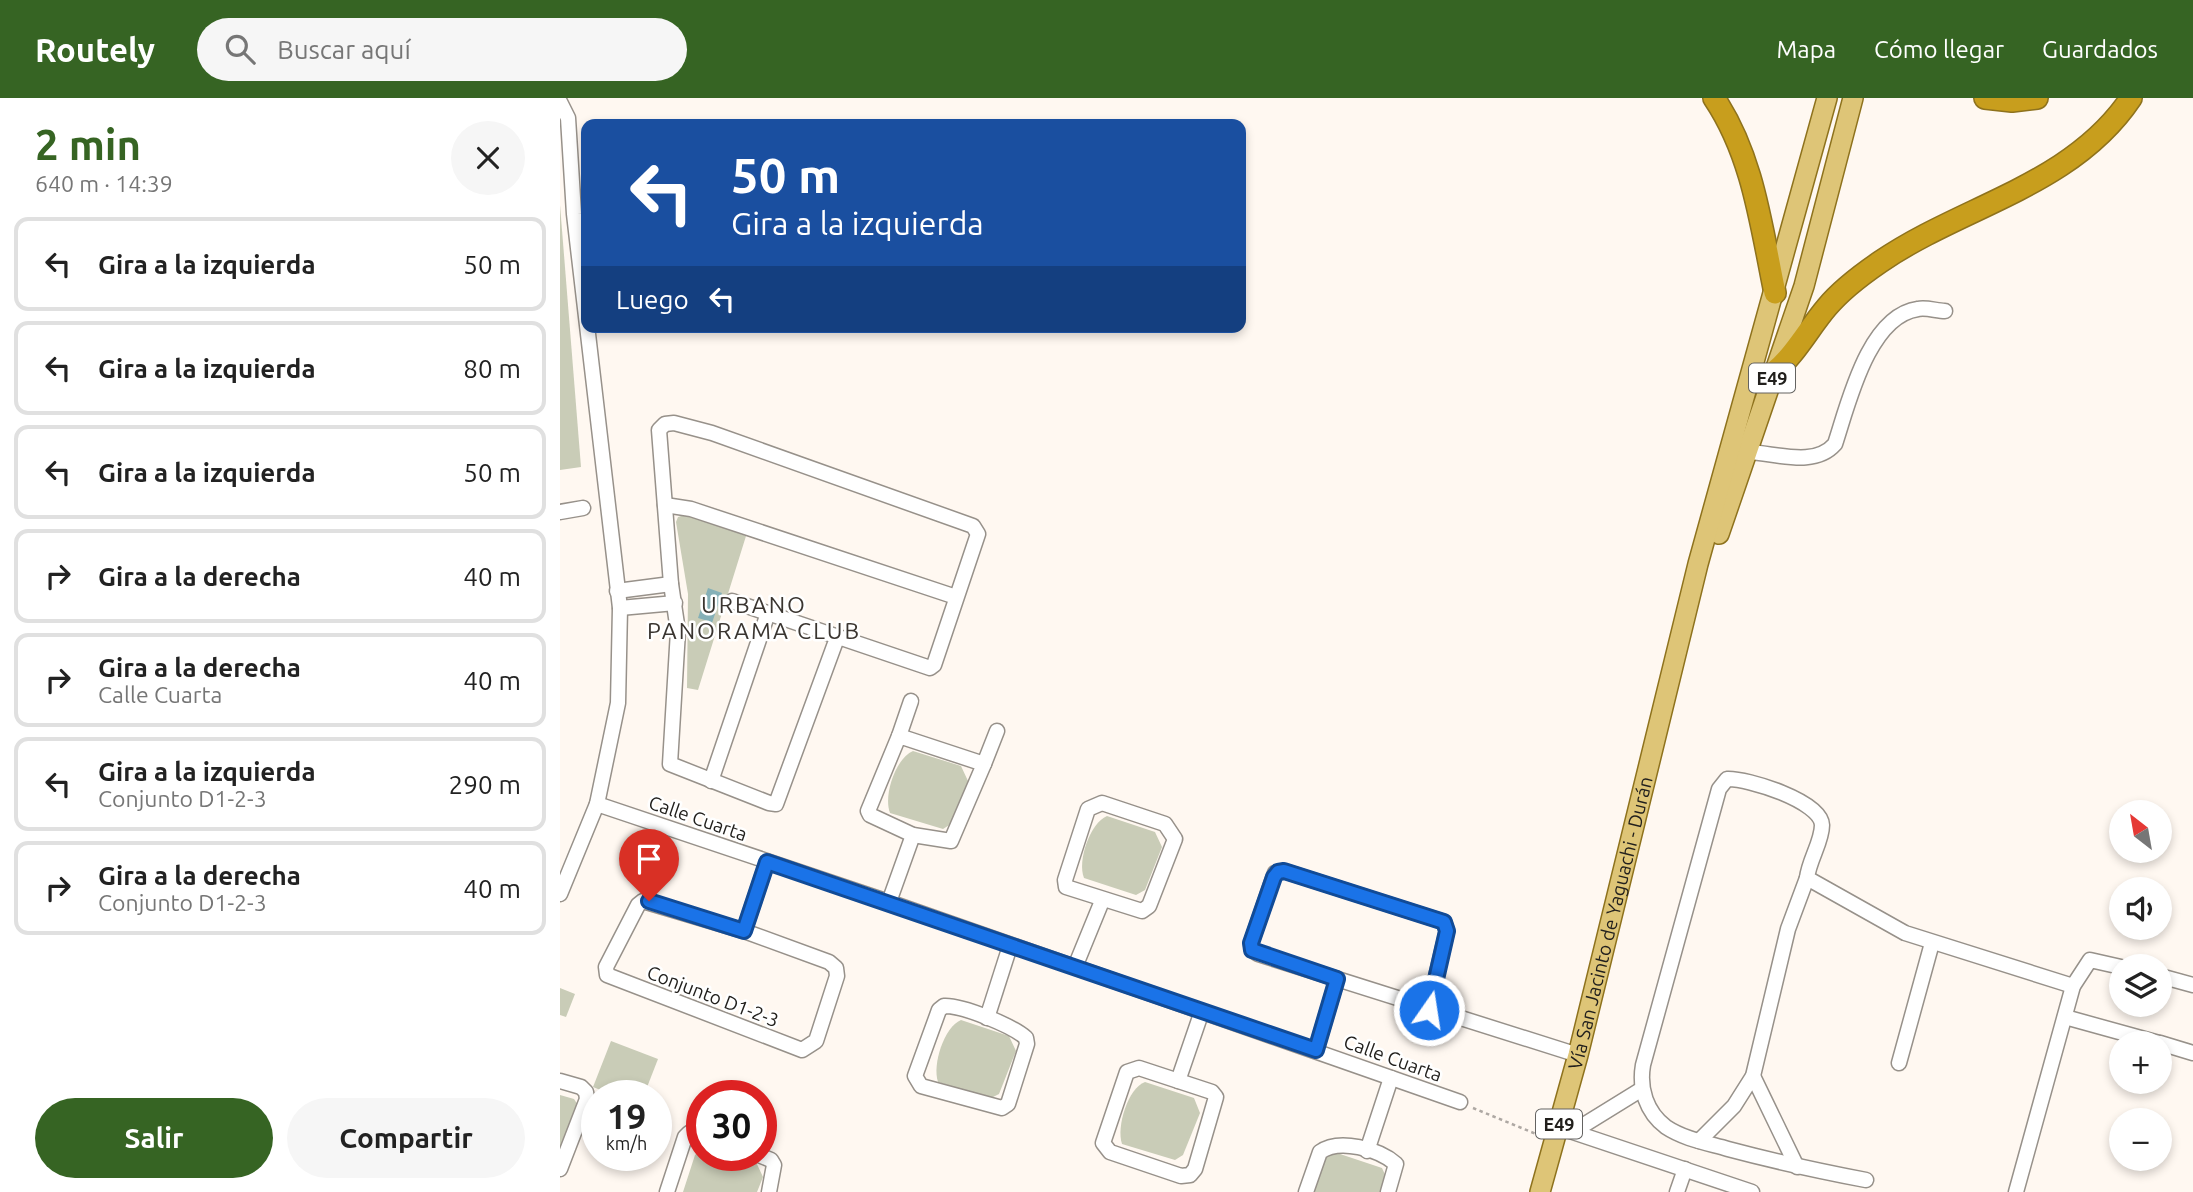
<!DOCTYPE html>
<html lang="es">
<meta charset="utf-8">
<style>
body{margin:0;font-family:Ubuntu,sans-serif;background:#f6f6f6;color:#222;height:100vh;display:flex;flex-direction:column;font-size:26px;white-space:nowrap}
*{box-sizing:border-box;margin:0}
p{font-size:23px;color:#767676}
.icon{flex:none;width:38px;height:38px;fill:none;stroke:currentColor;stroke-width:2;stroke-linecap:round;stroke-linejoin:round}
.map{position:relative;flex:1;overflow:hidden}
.side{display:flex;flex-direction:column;background:#fff;width:560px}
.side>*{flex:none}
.top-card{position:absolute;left:21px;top:21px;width:665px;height:214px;border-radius:14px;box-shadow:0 4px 10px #0003;background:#1a4fa0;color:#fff;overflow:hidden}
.needle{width:46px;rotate:329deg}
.fabs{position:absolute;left:1549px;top:702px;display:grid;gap:14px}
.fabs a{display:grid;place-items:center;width:63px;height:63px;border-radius:50%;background:#fff;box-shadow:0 4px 10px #0003;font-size:35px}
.speed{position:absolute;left:21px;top:982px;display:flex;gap:14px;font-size:35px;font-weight:700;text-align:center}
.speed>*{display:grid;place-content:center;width:91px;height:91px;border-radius:50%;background:#fff;box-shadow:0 4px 10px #0003;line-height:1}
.speed small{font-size:18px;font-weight:400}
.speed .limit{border:10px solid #d22;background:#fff;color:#111}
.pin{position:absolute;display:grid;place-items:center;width:60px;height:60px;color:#fff;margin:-72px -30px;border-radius:50% 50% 50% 0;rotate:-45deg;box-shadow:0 0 7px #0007}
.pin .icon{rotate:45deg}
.me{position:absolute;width:77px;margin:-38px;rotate:13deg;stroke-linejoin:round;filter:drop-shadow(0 0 5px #0008)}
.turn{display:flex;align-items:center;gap:24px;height:147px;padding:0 35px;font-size:32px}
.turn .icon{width:91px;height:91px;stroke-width:2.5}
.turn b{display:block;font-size:49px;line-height:60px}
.then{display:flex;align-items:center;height:66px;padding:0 35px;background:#0003;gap:14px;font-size:26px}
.round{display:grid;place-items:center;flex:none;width:74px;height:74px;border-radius:37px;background:#f6f6f6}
.headline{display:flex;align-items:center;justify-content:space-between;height:119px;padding:0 35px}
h1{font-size:42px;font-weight:700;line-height:52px;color:#366423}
.action{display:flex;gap:14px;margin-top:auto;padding:14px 35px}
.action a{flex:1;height:80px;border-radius:42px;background:#366423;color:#fff;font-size:28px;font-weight:700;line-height:80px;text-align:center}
.action a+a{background:#f6f6f6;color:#222}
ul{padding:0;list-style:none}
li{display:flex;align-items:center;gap:21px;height:94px;margin:0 14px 10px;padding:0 21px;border:4px solid #e0e0e0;border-radius:14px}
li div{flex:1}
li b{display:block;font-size:26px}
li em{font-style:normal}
header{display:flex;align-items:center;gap:42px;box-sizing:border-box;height:98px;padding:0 35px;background:#366423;color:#fff}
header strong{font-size:33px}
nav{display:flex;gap:38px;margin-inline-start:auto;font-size:24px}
.search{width:490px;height:63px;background:#f6f6f6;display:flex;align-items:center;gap:18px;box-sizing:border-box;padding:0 24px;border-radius:38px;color:#767676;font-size:26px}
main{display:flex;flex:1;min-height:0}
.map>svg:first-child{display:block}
.green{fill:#c9ccb7}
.water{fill:#85b0b7}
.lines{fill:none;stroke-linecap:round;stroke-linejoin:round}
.minor-casing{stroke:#97918a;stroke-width:17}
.major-casing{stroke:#8e721d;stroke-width:22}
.highway-casing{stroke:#8e721d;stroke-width:24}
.path{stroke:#aea8a3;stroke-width:2.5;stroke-dasharray:3.5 3.5;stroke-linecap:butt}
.minor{stroke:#fff;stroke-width:14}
.major{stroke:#dec577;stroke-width:19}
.highway{stroke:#c89e1d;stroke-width:21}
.route-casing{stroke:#114b97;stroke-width:18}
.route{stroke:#1a73e8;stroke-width:12}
.labels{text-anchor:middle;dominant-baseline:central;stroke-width:5;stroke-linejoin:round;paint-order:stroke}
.shield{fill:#fff;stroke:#646361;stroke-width:2}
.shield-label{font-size:18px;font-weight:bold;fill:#22201d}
.street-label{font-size:19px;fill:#22201d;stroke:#fff}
.quarter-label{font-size:23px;letter-spacing:2px;fill:#3a3530;stroke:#fff}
</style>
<header>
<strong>Routely</strong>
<div class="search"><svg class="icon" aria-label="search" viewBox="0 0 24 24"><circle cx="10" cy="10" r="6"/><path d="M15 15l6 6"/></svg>Buscar aquí</div>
<nav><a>Mapa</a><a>Cómo llegar</a><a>Guardados</a></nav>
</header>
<main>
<section class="side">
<div class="headline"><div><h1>2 min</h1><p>640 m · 14:39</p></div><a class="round"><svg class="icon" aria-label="close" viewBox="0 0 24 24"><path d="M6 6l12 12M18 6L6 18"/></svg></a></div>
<ul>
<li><svg class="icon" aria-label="left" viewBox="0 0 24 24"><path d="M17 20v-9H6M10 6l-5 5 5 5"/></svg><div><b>Gira a la izquierda</b></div><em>50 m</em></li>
<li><svg class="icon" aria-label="left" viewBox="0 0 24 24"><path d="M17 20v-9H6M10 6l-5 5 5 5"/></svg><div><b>Gira a la izquierda</b></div><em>80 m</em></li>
<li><svg class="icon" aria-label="left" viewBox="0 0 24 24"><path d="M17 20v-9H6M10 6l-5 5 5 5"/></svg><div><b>Gira a la izquierda</b></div><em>50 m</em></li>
<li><svg class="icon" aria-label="right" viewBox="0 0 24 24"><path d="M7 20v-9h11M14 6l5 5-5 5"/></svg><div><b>Gira a la derecha</b></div><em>40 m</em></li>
<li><svg class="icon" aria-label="right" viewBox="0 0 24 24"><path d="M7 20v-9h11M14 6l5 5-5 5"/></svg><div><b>Gira a la derecha</b><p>Calle Cuarta</p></div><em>40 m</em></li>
<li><svg class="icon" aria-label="left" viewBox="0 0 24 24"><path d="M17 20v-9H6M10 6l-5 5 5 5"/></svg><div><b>Gira a la izquierda</b><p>Conjunto D1-2-3</p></div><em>290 m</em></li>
<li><svg class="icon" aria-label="right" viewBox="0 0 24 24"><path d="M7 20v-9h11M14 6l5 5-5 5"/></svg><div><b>Gira a la derecha</b><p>Conjunto D1-2-3</p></div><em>40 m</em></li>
</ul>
<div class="action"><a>Salir</a><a>Compartir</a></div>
</section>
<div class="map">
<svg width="1633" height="1094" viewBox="0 0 1633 1094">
<rect width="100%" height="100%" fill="#fff8f1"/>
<g class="green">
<path d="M0,107l21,262 -21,3z"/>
<path d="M127,416l59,22 -48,154 -11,-2 1,-94 -12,-72 2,-5z"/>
<path d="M353,653l48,15 7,15 -17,43 -8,5 -53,-16c-7,-18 6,-55 23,-62z"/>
<path d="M547,718l48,16 7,15 -17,43 -9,5 -52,-17c-7,-17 6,-55 23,-62z"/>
<path d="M0,890l15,6 -9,23 -6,-2z"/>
<path d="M401,922l48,16 7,15 -17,43 -8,4 -53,-16c-6,-17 6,-55 23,-62z"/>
<path d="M51,943l47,18 -14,36h-31l-20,-8z"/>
<path d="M585,984l49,16 6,15 -17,42 -8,5 -53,-16c-6,-17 6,-56 23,-62z"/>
<path d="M0,997l14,4 4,6 -18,54z"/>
<path d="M142,1050v7h34l20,7 7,15 -6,15h-74l12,-37z"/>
<path d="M774,1054l48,16 7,15 -3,9h-75l15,-37z"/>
</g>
<path class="water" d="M148,490l14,5 -11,33 -4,-1 1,-4 -10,-3z"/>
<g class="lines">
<g class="minor-casing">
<g id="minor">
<path d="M0,4l8,16 6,96 46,394 -2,95 -21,101 -37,90"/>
<path d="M1188,354c28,1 66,16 87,-8 13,-39 33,-128 83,-135 8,-2 19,2 27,2"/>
<path d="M105,407l26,4 265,88"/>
<path d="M0,414l23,-4"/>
<path d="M57,493l54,-7"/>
<path d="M172,503l198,67 4,-3 44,-131 -5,-8 -261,-93 -38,-10 -9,1 -6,6 12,154 7,47 -8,133 99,39 7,1 61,-166"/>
<path d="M60,510l55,-5"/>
<path d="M339,638l85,28 -33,77 -38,-6 -43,-20 -2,-4z"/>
<path d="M339,638l12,-35"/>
<path d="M424,666l13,-33"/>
<path d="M151,683l57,-168"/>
<path d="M542,705l63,21 10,15 -26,67 -7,5 -76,-24 -1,-7 23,-71z"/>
<path d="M37,706l292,98 571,200"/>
<path d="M83,803l101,30 85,31 7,6 1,8 -21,65 -14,9 -195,-75 -1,-8 32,-62z"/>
<path d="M329,804l24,-67"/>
<path d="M184,833l23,-69"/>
<path d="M515,869l27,-66"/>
<path d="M1600,878l33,9"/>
<path d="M384,908c18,-1 69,20 82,32l1,6 -19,60 -6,4 -81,-22 -6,-10 24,-66z"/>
<path d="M868,912l19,-79 -3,-9 -160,-51 -9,2 -24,70 1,7 6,4 320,101"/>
<path d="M1505,919l94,26"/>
<path d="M427,920l23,-72"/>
<path d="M1600,945l33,10"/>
<path d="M756,952l21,-71"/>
<path d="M1339,965l33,-120"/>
<path d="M579,970l73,24 4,5 -21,72 -5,6 -9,1 -71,-24 -7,-9 24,-71z"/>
<path d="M1193,978l44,91"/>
<path d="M0,983l21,6 5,5 1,7 -27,70"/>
<path d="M618,983l24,-70"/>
<path d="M998,1029l194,65"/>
<path d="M1014,1033l68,-42"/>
<path d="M1139,1043l35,-35 19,-30 35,-147 19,-51"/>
<path d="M807,1053l24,-73"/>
<path d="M199,1057l12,5 3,5 -5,27"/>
<path d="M1306,1082c-47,-9 -93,-19 -138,-31 -21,-6 -44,-10 -62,-22 -20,-15 -27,-39 -23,-62l76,-276 8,-10c20,-1 94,22 95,46 0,17 -13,35 -15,53l98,55 168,53"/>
<path d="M107,1094l18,-55 4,-4h13"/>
<path d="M746,1094l14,-40c19,-14 59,-3 76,12l-8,28"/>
<path d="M1117,1094l8,-23"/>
<path d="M1456,1094l57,-206 17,-26 31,7"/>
</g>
</g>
<g class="major-casing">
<g id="major">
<path d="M1159,436l85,-248 49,-188"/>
<path id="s1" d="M980,1094l38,-137 120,-491 129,-466"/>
</g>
</g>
<g class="highway-casing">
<g id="highway">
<path d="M1154,0c39,58 47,127 61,195"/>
<path d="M1425,0l27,3 25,-3"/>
<path d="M1214,274c21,-17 35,-44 53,-65 15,-18 34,-32 53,-45 83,-57 192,-76 251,-164"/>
</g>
</g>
<path class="path" d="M913,1010l68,28"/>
<use href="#minor" class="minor"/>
<use href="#major" class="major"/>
<use href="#highway" class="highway"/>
</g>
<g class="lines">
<g class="route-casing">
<path id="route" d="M89,803l95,30 23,-69 549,188 21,-71 -85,-29 -1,-7 23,-66 4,-5 6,-1 160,51 3,9 -18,79"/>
</g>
<use href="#route" class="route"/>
</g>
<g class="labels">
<g class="shield">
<rect x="1189" y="265.5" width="46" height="29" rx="5"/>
<rect x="976" y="1011.5" width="46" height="29" rx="5"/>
</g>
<g class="shield-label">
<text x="1212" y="280">E49</text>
<text x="999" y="1026">E49</text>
</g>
<g class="street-label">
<text transform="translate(138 720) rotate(19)">Calle Cuarta</text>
<text stroke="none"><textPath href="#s1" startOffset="278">Vía San Jacinto de Yaguachi - Durán</textPath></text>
<text transform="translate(153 898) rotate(21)">Conjunto D1-2-3</text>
<text transform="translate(833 960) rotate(20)">Calle Cuarta</text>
</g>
<g class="quarter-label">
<text x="194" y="506">URBANO<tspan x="194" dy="26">PANORAMA CLUB</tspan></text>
</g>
</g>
</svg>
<div class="fabs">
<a><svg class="needle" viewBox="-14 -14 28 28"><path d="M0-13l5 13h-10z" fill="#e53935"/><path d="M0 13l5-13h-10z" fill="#767676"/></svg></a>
<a><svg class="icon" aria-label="sound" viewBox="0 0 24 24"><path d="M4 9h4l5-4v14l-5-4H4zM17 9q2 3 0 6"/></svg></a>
<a><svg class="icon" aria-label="layers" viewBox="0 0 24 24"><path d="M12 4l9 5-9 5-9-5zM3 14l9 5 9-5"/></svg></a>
<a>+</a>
<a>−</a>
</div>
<div class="speed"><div>19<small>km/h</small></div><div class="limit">30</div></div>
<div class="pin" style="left:89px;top:803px;background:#d93025"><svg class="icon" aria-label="arrive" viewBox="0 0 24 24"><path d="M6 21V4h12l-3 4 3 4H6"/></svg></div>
<svg class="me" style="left:869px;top:912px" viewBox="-20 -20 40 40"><circle r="17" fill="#1a73e8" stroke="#fff" stroke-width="3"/><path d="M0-11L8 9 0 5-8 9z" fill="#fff"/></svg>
<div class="top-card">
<div class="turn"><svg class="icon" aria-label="left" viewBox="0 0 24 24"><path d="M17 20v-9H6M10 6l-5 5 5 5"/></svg><div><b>50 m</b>Gira a la izquierda</div></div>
<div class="then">Luego<svg class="icon" aria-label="left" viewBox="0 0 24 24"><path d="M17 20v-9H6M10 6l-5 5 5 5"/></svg></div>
</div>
</div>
</main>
